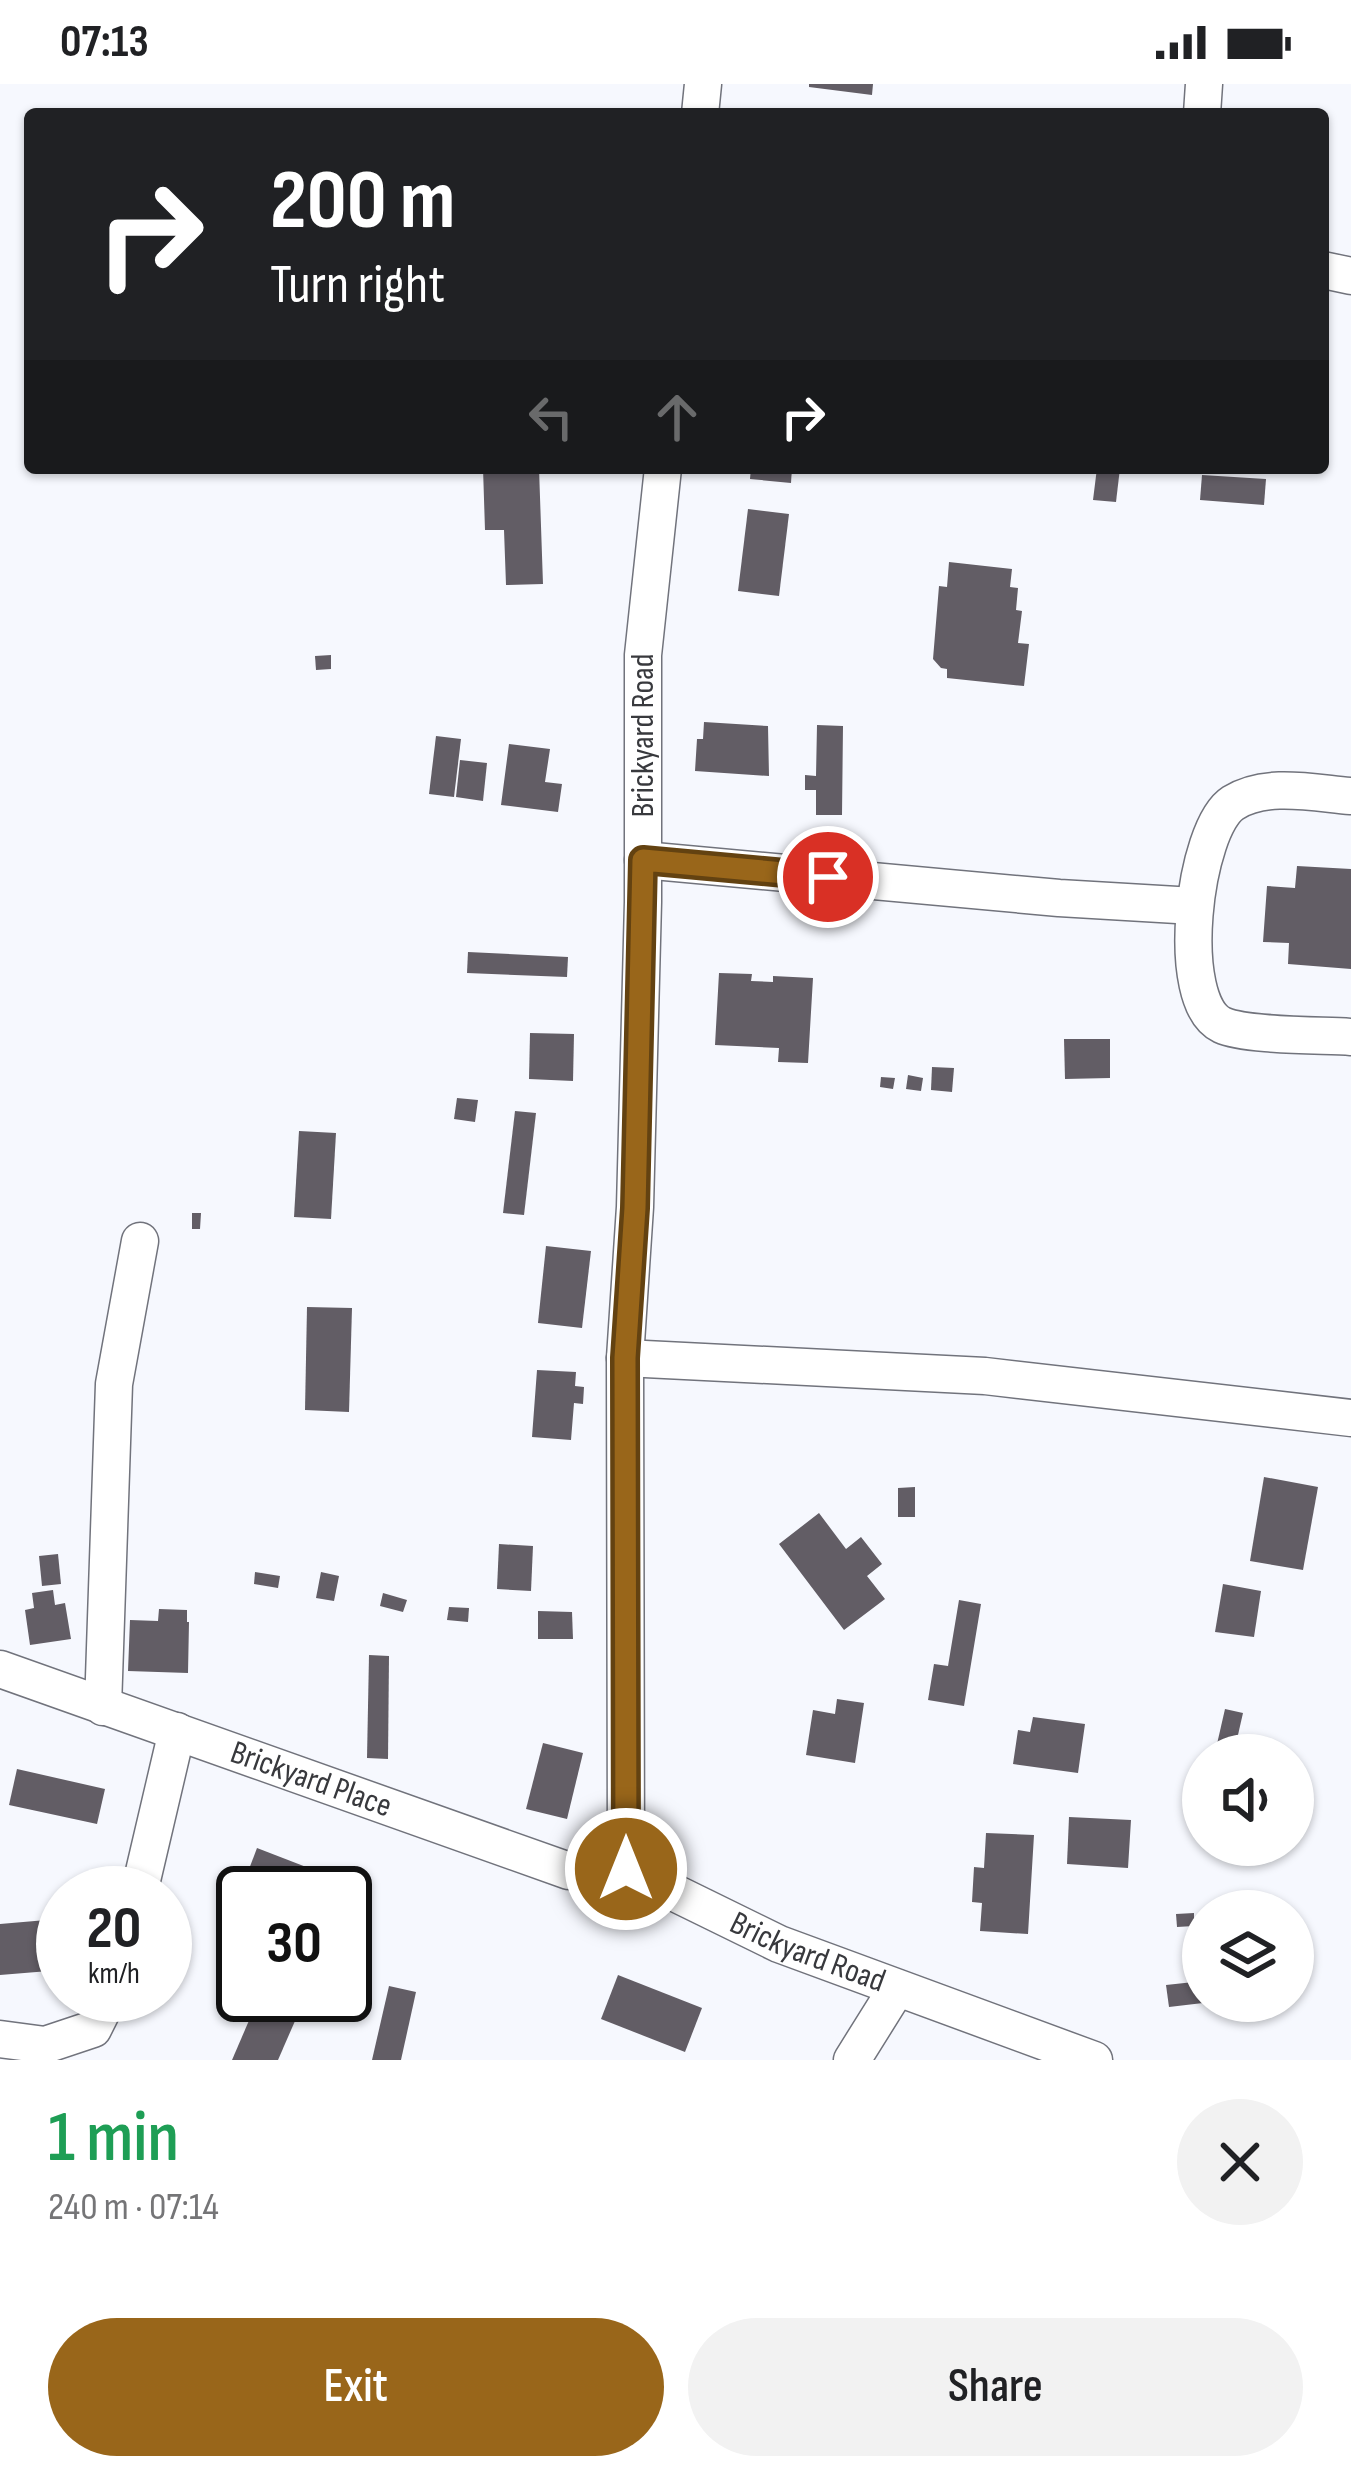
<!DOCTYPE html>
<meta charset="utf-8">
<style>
body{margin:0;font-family:"Sofia Sans Condensed",sans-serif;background:#f2f2f2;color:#202124;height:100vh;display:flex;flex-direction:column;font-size:45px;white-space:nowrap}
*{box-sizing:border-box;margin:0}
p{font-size:39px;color:#757577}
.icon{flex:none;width:66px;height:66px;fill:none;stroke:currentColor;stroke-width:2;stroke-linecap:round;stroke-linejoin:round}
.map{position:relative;height:1976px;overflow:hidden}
.side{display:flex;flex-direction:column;background:#fff;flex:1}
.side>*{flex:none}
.banner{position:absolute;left:24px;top:24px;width:1305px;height:366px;border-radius:12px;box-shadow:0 3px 9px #0004;background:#202124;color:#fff;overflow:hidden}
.controls{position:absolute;left:1182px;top:1650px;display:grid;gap:24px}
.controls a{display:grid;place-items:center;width:132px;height:132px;border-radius:50%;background:#fff;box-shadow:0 3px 9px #0004;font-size:60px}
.speed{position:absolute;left:36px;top:1782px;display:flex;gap:24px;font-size:60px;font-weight:700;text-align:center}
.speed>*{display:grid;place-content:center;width:156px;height:156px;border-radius:50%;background:#fff;box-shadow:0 3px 9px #0004;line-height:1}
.speed small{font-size:30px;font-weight:400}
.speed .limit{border:6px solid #111;border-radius:18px;background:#fff;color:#111}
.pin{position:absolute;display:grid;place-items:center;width:102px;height:102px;color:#fff;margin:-51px;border:6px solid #fff;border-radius:50%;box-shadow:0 3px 12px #0007}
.me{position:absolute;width:132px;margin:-66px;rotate:0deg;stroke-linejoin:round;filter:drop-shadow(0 0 9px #0008)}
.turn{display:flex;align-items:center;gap:42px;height:252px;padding:0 48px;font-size:54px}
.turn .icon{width:156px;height:156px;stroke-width:2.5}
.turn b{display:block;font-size:84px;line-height:102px}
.lanes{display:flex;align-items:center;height:114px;padding:0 48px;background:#0003;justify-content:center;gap:60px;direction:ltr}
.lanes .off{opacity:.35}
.round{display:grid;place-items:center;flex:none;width:126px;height:126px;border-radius:63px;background:#f2f2f2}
.summary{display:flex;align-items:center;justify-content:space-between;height:204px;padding:0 48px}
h1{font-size:72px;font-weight:600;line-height:90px;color:#1e9e55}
.button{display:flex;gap:24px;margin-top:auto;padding:24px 48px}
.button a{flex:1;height:138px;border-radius:72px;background:#99661a;color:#fff;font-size:48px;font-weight:600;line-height:138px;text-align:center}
.button a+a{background:#f2f2f2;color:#202124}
.status{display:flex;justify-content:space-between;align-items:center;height:84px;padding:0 60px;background:#fff;direction:ltr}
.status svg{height:33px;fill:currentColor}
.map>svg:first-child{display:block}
.building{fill:#625d65}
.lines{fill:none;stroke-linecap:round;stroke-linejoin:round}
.minor-casing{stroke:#71737c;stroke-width:39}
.minor{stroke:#fff;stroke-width:36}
.route-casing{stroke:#634211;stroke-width:30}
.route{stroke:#99661a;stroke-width:21}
.labels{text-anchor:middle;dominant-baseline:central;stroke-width:12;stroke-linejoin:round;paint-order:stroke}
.street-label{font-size:33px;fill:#38393d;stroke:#fff}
</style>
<div class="status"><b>07:13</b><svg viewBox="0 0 49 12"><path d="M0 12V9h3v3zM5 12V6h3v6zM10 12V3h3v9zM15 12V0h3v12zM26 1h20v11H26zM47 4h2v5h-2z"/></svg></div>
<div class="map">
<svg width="1351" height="1976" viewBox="0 0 1351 1976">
<rect width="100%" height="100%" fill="#f6f8fe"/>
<g class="building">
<path d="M809,0h64l-1,11 -63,-8z"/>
<path d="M483,384h56l4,116 -37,1 -2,-55h-19z"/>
<path d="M751,384h41l-1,15 -41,-4z"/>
<path d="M1097,384h23l-4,34 -23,-2z"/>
<path d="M1202,391l64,4 -2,26 -64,-5z"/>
<path d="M748,425l41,5 -10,82 -41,-5z"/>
<path d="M949,478l63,7 -2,18 8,1 -2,22 6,1 -4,32 11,1 -5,42 -77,-8v-9l-6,-1 -8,-9 6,-73 8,1z"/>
<path d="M331,571v14l-15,1 -1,-14z"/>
<path d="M704,638l64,4 1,50 -74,-5 2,-32h6z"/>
<path d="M817,641l26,1 -1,89h-26v-25h-11v-15l11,1z"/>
<path d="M436,652l25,3 -7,58 -25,-3z"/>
<path d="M509,660l41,5 -5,33 17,2 -4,28 -57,-7z"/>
<path d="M460,676l27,3 -4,38 -27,-4z"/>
<path d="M1297,782l54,3v100l-63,-5 1,-21 -26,-1 4,-56 28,2z"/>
<path d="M468,868l100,5 -1,20 -100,-4z"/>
<path d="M719,889l33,1 -1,7 22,1v-6l40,2 -5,85 -30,-1 1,-14 -64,-3z"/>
<path d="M530,949l44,1 -1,47 -44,-2z"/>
<path d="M1064,955h46v39l-45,1z"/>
<path d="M932,983l22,1 -2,24 -21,-2z"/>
<path d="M908,991l15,3 -2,13 -15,-2z"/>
<path d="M881,993l14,1 -2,11 -13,-2z"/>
<path d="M457,1014l21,2 -3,22 -21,-3z"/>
<path d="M515,1027l21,2 -12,102 -21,-2z"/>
<path d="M299,1047l37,2 -5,86 -37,-2z"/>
<path d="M192,1129h9l-1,16h-8z"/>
<path d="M546,1162l45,5 -9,77 -44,-5z"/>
<path d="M307,1223l45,1 -3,104 -44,-2z"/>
<path d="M537,1286l39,2 -1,14 9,1 -1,17 -9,-1 -3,37 -39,-3z"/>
<path d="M1264,1393l54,10 -15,83 -53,-9z"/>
<path d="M915,1403v30h-17v-29z"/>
<path d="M819,1429l27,36 15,-12 21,27 -15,12 18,23 -41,31 -65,-86z"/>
<path d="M499,1460l34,2 -2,45 -34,-2z"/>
<path d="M58,1470l3,30 -19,2 -3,-30z"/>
<path d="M255,1488l25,4 -2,12 -24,-4z"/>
<path d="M321,1488l18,4 -5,25 -18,-3z"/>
<path d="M1223,1500l38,7 -7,46 -39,-5z"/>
<path d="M53,1506l2,15 10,-2 6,36 -41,6 -5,-35 9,-2 -2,-15z"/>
<path d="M383,1509l24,7 -4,12 -23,-6z"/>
<path d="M959,1516l22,4 -17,102 -36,-6 6,-36 14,2z"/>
<path d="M449,1523l20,1 -1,14 -21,-2z"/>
<path d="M159,1525l28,1v12h2l-1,51 -60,-2 2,-51 28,1z"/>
<path d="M538,1527l34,1 1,27h-35z"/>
<path d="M369,1571l20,1 -1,103 -21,-1z"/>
<path d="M837,1615l27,4 -9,60 -49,-8 7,-45 22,4z"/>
<path d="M1225,1625l18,4 -8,35 -18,-4z"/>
<path d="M1033,1633l52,7 -7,49 -65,-9 5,-34 12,2z"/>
<path d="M543,1659l40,10 -16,66 -41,-10z"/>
<path d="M17,1685l88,20 -8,35 -88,-19z"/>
<path d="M1069,1733l62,3 -3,48 -61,-4z"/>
<path d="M986,1749l48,2 -6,99 -48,-3 2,-28 -10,-1 2,-35 10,1z"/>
<path d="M257,1764l88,34 -4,11h-28l-64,-24z"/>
<path d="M1194,1829v13l-17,1 -1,-13z"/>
<path d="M58,1835l3,51 -61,5v-51z"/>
<path d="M618,1891l84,33 -17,44 -84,-33z"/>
<path d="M1203,1897v22l-34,4 -3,-22z"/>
<path d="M389,1902l27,6 -15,68h-29z"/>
<path d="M260,1911h39l6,3 -27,62h-46z"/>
</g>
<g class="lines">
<g class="minor-casing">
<g id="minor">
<path d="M700,30l3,-30"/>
<path d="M1202,30l2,-30"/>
<path d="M1323,186l28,6"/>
<path d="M1351,712c-37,-3 -85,-14 -118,7 -39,25 -60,199 -11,222 24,11 99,10 129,12"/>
<path d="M643,776l416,38 135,8"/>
<path d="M625,1274l360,18 366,42"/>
<path id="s1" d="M0,1585l569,202 57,-2 153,75 315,116"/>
<path d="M103,1623l11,-323 26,-143"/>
<path id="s2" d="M626,1785l-1,-511 10,-151 8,-305v-247l20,-187"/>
<path d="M139,1809l38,-162"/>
<path d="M0,1955l45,6 48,-16 17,-34"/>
<path d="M852,1976l45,-72"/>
</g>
</g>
<use href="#minor" class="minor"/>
</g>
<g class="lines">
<g class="route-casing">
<path id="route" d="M626,1785l-1,-511 10,-150 8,-348 185,17"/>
</g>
<use href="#route" class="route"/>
</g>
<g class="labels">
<g class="street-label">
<text stroke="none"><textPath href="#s2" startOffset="1134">Brickyard Road</textPath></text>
<text stroke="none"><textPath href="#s1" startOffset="330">Brickyard Place</textPath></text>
<text stroke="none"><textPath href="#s1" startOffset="861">Brickyard Road</textPath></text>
</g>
</g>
</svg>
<div class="controls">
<a><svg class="icon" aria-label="sound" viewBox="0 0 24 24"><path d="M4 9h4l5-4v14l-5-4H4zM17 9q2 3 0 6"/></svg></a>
<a><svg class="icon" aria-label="layers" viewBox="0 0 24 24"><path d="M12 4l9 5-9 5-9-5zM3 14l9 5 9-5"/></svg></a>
</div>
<div class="speed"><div>20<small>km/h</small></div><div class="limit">30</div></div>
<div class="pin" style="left:828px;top:793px;background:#d93025"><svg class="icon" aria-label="arrive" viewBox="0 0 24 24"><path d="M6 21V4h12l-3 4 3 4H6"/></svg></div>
<svg class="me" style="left:626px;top:1785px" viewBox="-20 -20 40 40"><circle r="17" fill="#99661a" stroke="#fff" stroke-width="3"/><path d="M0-11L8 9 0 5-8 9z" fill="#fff"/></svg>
<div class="banner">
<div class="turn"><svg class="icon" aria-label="right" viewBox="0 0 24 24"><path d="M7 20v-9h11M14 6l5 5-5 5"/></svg><div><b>200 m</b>Turn right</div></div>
<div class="lanes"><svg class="icon off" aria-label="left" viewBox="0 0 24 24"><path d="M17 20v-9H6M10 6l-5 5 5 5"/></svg><svg class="icon off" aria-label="ahead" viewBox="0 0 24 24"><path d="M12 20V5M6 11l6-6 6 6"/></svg><svg class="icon" aria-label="right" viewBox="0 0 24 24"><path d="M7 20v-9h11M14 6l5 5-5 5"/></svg></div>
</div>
</div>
<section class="side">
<div class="summary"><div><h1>1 min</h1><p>240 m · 07:14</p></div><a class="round"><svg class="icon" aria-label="close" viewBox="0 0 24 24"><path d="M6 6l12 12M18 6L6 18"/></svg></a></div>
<div class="button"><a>Exit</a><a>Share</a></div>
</section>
